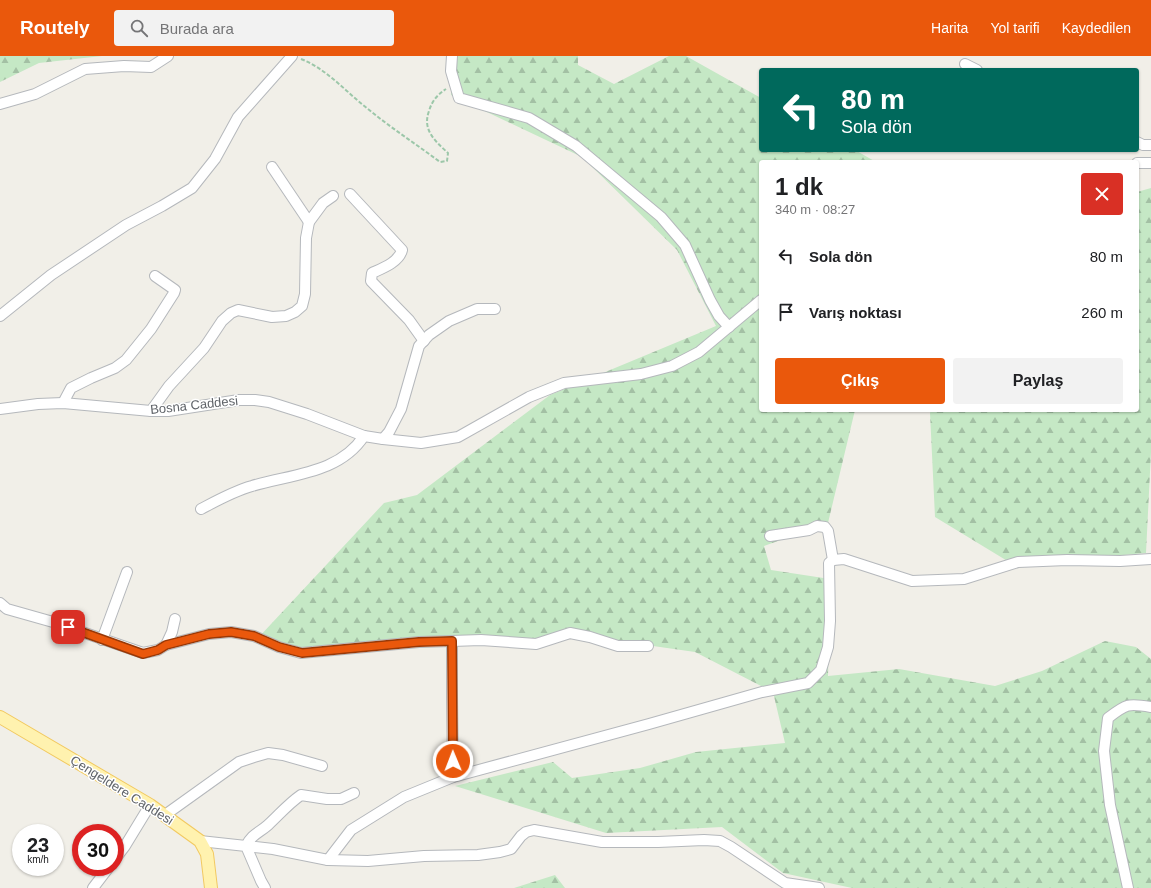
<!DOCTYPE html>
<html lang="tr">
<meta charset="utf-8">
<style>
body{margin:0;font-family:Helvetica,sans-serif;background:#f2f2f2;color:#202124;height:100vh;display:flex;flex-direction:column;font-size:15px;white-space:nowrap}
*{box-sizing:border-box;margin:0}
p{font-size:13px;color:#757577}
.icon{flex:none;width:22px;height:22px;fill:none;stroke:currentColor;stroke-width:2;stroke-linecap:round;stroke-linejoin:round}
.map{position:relative;flex:1;overflow:hidden}
.sheet{position:absolute;left:759px;top:104px;width:380px;height:252px;display:flex;flex-direction:column;background:#fff;border-radius:4px;box-shadow:0 1px 3px #0004}
.sheet>*{flex:none}
.guide{position:absolute;left:759px;top:12px;width:380px;height:84px;border-radius:4px;box-shadow:0 1px 3px #0004;background:#00695c;color:#fff;overflow:hidden}
.speed{position:absolute;left:12px;top:768px;display:flex;gap:8px;font-size:20px;font-weight:700;text-align:center}
.speed>*{display:grid;place-content:center;width:52px;height:52px;border-radius:50%;background:#fff;box-shadow:0 1px 3px #0004;line-height:1}
.speed small{font-size:10px;font-weight:400}
.speed .limit{border:6px solid #d22;background:#fff;color:#111}
.pin{position:absolute;display:grid;place-items:center;width:34px;height:34px;color:#fff;margin:-17px;border-radius:8px;box-shadow:0 2px 6px #0006}
.me{position:absolute;width:44px;margin:-22px;rotate:359deg;stroke-linejoin:round;filter:drop-shadow(0 0 3px #0008)}
.turn{display:flex;align-items:center;gap:14px;height:84px;padding:0 16px;font-size:18px}
.turn .icon{width:52px;height:52px;stroke-width:2.5}
.turn b{display:block;font-size:28px;line-height:34px}
.round{display:grid;place-items:center;flex:none;width:42px;height:42px;border-radius:4px;background:#f2f2f2}
.headline{display:flex;align-items:center;justify-content:space-between;height:68px;padding:0 16px}
h1{font-size:24px;font-weight:700;line-height:30px}
.button{display:flex;gap:8px;margin-top:auto;padding:8px 16px}
.button a{flex:1;height:46px;border-radius:4px;background:#ea580c;color:#fff;font-size:16px;font-weight:700;line-height:46px;text-align:center}
.button a+a{background:#f2f2f2;color:#202124}
ul{padding:0;list-style:none}
li{display:flex;align-items:center;gap:12px;height:56px;padding:0 16px}
li div{flex:1}
li b{display:block;font-size:15px}
li em{font-style:normal}
header{display:flex;align-items:center;gap:24px;box-sizing:border-box;height:56px;padding:0 20px;background:#ea580c;color:#fff}
header strong{font-size:19px}
nav{display:flex;gap:22px;margin-inline-start:auto;font-size:14px}
.search{width:280px;height:36px;background:#f2f2f2;display:flex;align-items:center;gap:10px;box-sizing:border-box;padding:0 14px;border-radius:4px;color:#757577;font-size:15px}
.map>svg:first-child{display:block}
.forest{fill:url(#forest-firs)}
.lines{fill:none;stroke-linecap:round;stroke-linejoin:round}
.minor-casing{stroke:#b5b8bc;stroke-width:12}
.major-casing{stroke:#f2c960;stroke-width:14}
.path{stroke:#9cc7a9;stroke-width:2;stroke-dasharray:4 2;stroke-linecap:butt}
.minor{stroke:#fff;stroke-width:10}
.major{stroke:#fff2af;stroke-width:12}
.route-casing{stroke:#983908;stroke-width:10}
.route{stroke:#ea580c;stroke-width:7}
.labels{text-anchor:middle;dominant-baseline:central;stroke-width:3;stroke-linejoin:round;paint-order:stroke}
.street-label{font-size:13px;fill:#5f6368;stroke:#fff}
</style>
<header>
<strong>Routely</strong>
<div class="search"><svg class="icon" aria-label="search" viewBox="0 0 24 24"><circle cx="10" cy="10" r="6"/><path d="M15 15l6 6"/></svg>Burada ara</div>
<nav><a>Harita</a><a>Yol tarifi</a><a>Kaydedilen</a></nav>
</header>
<div class="map">
<svg width="1151" height="832" viewBox="0 0 1151 832">
<defs>
<pattern id="forest-firs" width="22" height="20" patternUnits="userSpaceOnUse"><rect width="22" height="20" fill="#c5e8c5"/><path d="M5 1l3.5 6h-7zM16 11l3.5 6h-7z" fill="#a3c0a4"/></pattern>
</defs>
<rect width="100%" height="100%" fill="#f1efe8"/>
<g class="forest">
<path d="M0,0h102l-63,7 -39,19z"/>
<path d="M451,0h127v9l36,19 55,-28h17l75,42v52h94l21,12h-115v248h94l-27,113 -64,23 7,24 59,9 -2,97 71,-7 96,17 47,-15 63,-30 31,6 15,12v229h-299l-69,-15 -61,-46 -116,6 -151,-47 98,-24 19,16 68,-10 56,-16 89,-9 -12,-51 -78,-40 -112,-16 -277,14 -48,-12 126,-135 33,-8 133,-100 166,-69 -39,-76 -95,-93 -131,-62z"/>
<path d="M1151,132v264l-5,101 -132,12 -79,-48 -5,-104 1,-3h206v-218z"/>
<path d="M555,819l10,13h-51z"/>
</g>
<g class="lines">
<g class="minor-casing">
<g id="minor">
<path d="M452,0l-1,15 8,27 70,20 47,28 85,71 24,28 25,55 9,16 10,11"/>
<path d="M965,8l12,6"/>
<path d="M0,48l35,-10 50,-25 39,-3 27,1 17,-11"/>
<path d="M1137,86l6,3h8"/>
<path d="M1137,107h14"/>
<path d="M272,111l37,55"/>
<path d="M350,138l52,56c-3,12 -19,18 -30,23l-1,8 38,39 15,21"/>
<path d="M0,260l51,-41 75,-50 36,-19 30,-18 23,-29 23,-42 54,-61"/>
<path d="M63,347l8,-15 20,-10 24,-10 11,-8 25,-31 23,-36 1,-3 -20,-14"/>
<path d="M0,353l38,-5 25,-1 88,8h17l71,-11h16l14,2 38,12 57,22 19,3 38,4 37,-6 71,-40 35,-14 77,-9 31,-8 27,-14 62,-52"/>
<path d="M151,355l18,-25 35,-38 18,-27 9,-8 7,-3 34,7 14,-1 9,-4 7,-6 3,-12 1,-56 3,-16 14,-19 10,-7"/>
<path d="M383,383l6,-7 12,-23 18,-63 10,-11 20,-14 28,-12h18"/>
<path d="M201,453c17,-9 33,-18 51,-23 39,-12 87,-12 112,-50"/>
<path d="M770,480l39,-6 8,-4 8,1 3,4 5,29"/>
<path d="M0,547l7,6 46,13 90,31 15,-3 8,-5 43,-11 22,-2 23,4 25,11 22,6 118,-11 33,-1 29,-1 55,4 34,-11 20,4 28,9h30"/>
<path d="M102,584l25,-68"/>
<path d="M452,585v56l1,80"/>
<path d="M166,589l6,-13 3,-13"/>
<path d="M354,737l-13,6h-14l-26,-4c-13,9 -21,19 -33,30 -9,8 -16,9 -22,21l27,3 55,11 23,-30 53,-33 49,-20 196,-53 113,-32 46,-9 13,-13 7,-23 2,-26 -1,-58 4,-3 11,-1 68,22 52,-2 54,-17 49,-2 53,1 31,-2"/>
<path d="M165,759l74,-53 15,-5 14,-4 15,2 39,11"/>
<path d="M200,785l46,5 15,35 4,7"/>
<path d="M115,803l10,-13 25,-41"/>
<path d="M328,804l40,1 56,-5 54,-1 22,-3 11,-3 10,-13 5,-4 8,-2 68,12h56l46,-2 16,1 11,6 54,36 34,5"/>
<path d="M93,832l16,-21"/>
<path d="M1128,832l-18,-83 -6,-54 4,-33c18,-14 20,-15 43,-11"/>
</g>
</g>
<g class="major-casing">
<path id="major" d="M0,661l150,88 50,36 7,13 4,34"/>
</g>
<path class="path" d="M301,3c26,10 45,33 67,50 23,19 48,35 72,53l7,-1 1,-8c-13,-12 -26,-23 -19,-42 3,-10 8,-16 17,-22"/>
<use href="#minor" class="minor"/>
<use href="#major" class="major"/>
</g>
<g class="lines">
<g class="route-casing">
<path id="route" d="M68,571l75,27 15,-4 8,-5 43,-11 22,-2 23,4 25,11 23,6 117,-11 33,-1 1,120"/>
</g>
<use href="#route" class="route"/>
</g>
<g class="labels">
<g class="street-label">
<text transform="translate(194 349) rotate(-6)">Bosna Caddesi</text>
<text transform="translate(122 734) rotate(32)">Çengeldere Caddesi</text>
</g>
</g>
</svg>
<div class="speed"><div>23<small>km/h</small></div><div class="limit">30</div></div>
<div class="pin" style="left:68px;top:571px;background:#d93025"><svg class="icon" aria-label="arrive" viewBox="0 0 24 24"><path d="M6 21V4h12l-3 4 3 4H6"/></svg></div>
<svg class="me" style="left:453px;top:705px" viewBox="-20 -20 40 40"><circle r="17" fill="#ea580c" stroke="#fff" stroke-width="3"/><path d="M0-11L8 9 0 5-8 9z" fill="#fff"/></svg>
<div class="guide">
<div class="turn"><svg class="icon" aria-label="left" viewBox="0 0 24 24"><path d="M17 20v-9H6M10 6l-5 5 5 5"/></svg><div><b>80 m</b>Sola dön</div></div>
</div>
<section class="sheet">
<div class="headline"><div><h1>1 dk</h1><p>340 m · 08:27</p></div><a class="round" style="background:#d93025;color:#fff"><svg class="icon" aria-label="close" viewBox="0 0 24 24"><path d="M6 6l12 12M18 6L6 18"/></svg></a></div>
<ul>
<li><svg class="icon" aria-label="left" viewBox="0 0 24 24"><path d="M17 20v-9H6M10 6l-5 5 5 5"/></svg><div><b>Sola dön</b></div><em>80 m</em></li>
<li><svg class="icon" aria-label="arrive" viewBox="0 0 24 24"><path d="M6 21V4h12l-3 4 3 4H6"/></svg><div><b>Varış noktası</b></div><em>260 m</em></li>
</ul>
<div class="button"><a>Çıkış</a><a>Paylaş</a></div>
</section>
</div>
